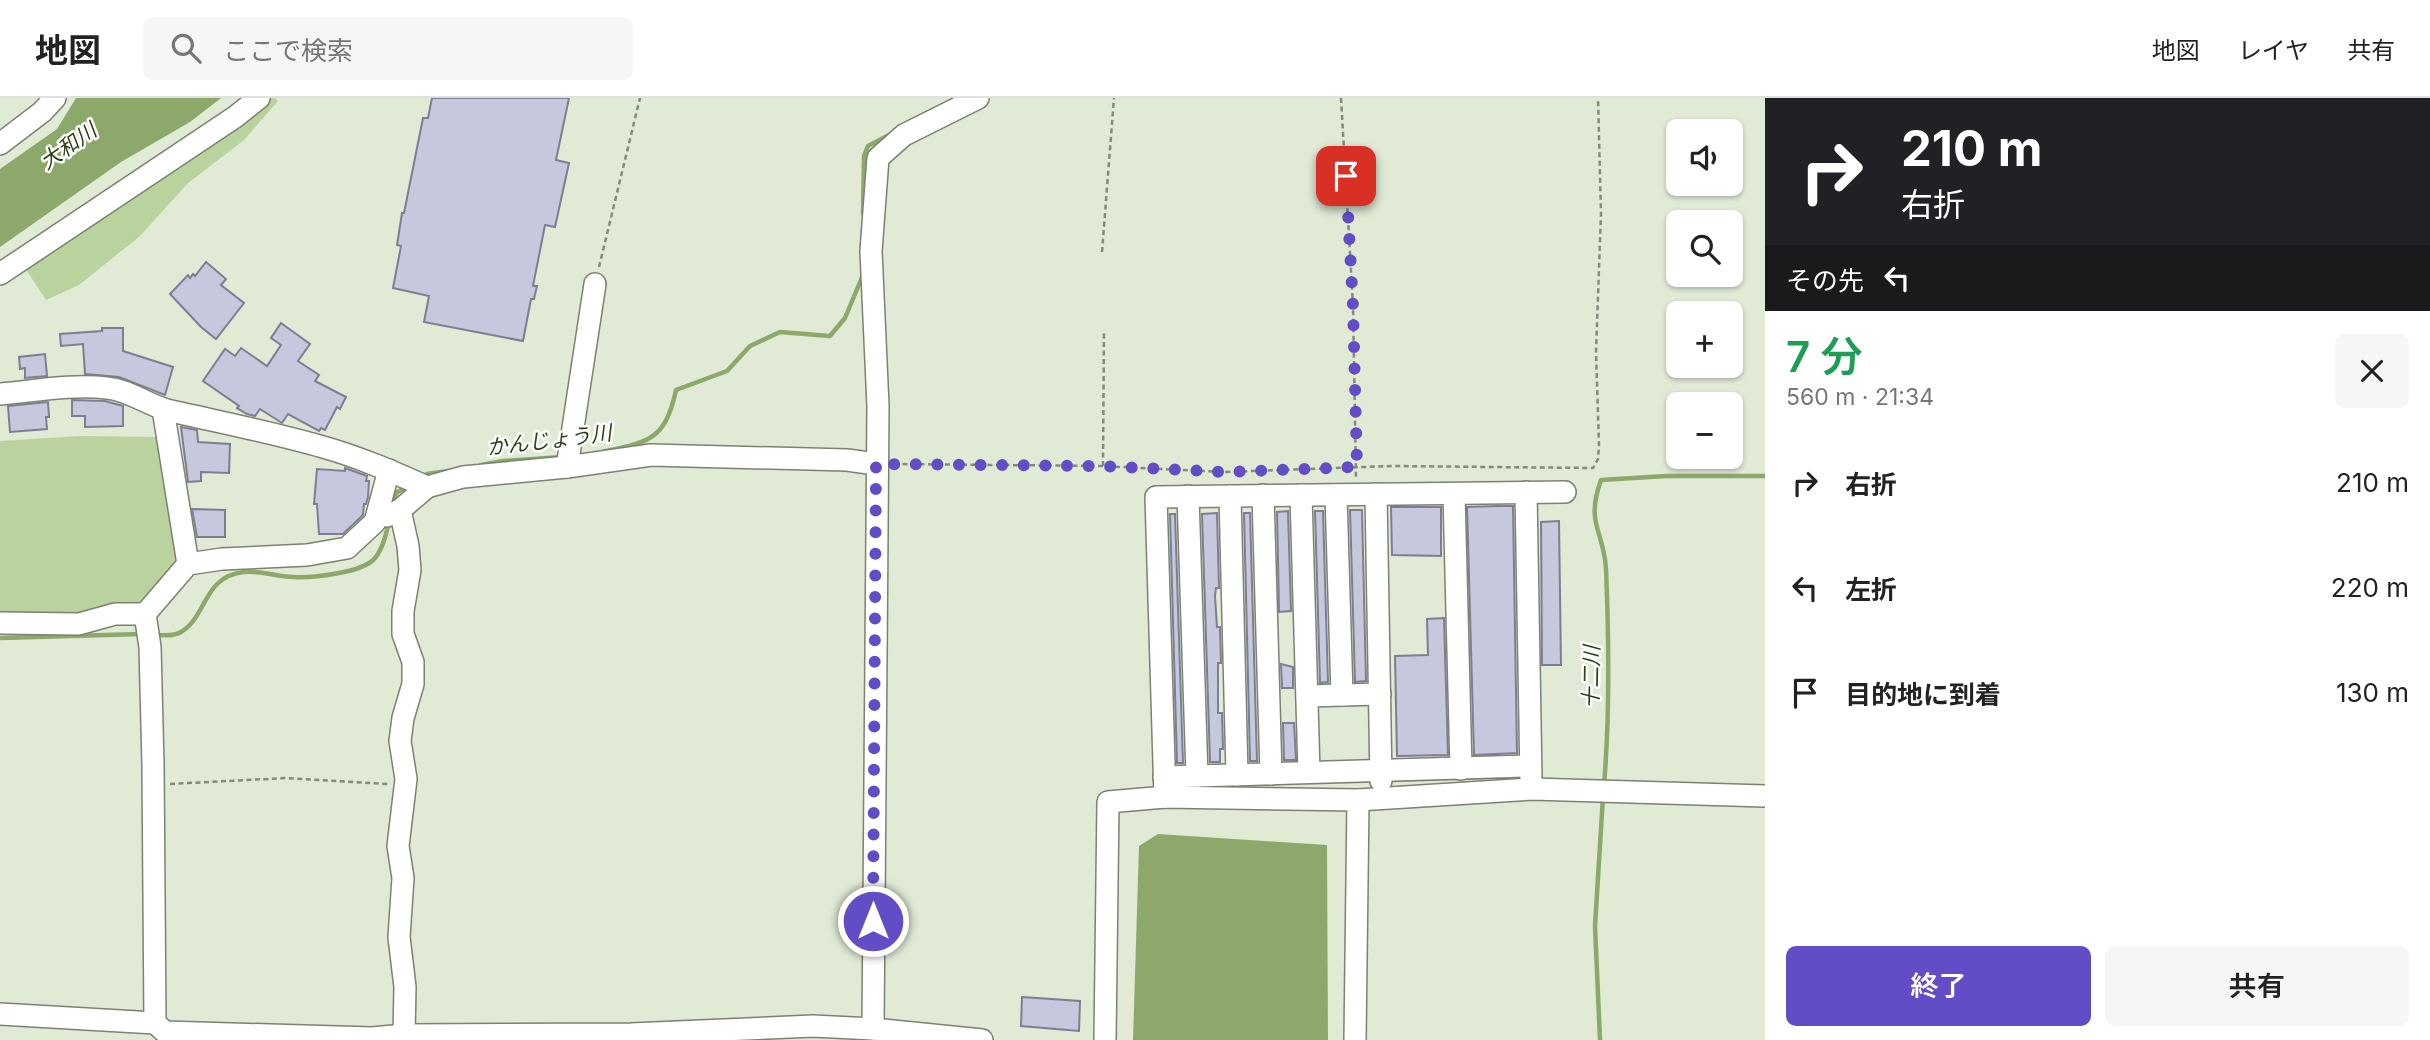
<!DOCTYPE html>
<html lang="ja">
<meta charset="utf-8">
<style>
body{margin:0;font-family:Inter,"Noto Sans JP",sans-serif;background:#f6f6f6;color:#222;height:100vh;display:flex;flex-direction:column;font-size:26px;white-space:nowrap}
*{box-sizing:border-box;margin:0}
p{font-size:23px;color:#767676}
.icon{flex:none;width:38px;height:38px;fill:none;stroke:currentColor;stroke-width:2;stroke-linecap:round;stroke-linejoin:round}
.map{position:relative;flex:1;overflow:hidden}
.drawer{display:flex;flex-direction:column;background:#fff;width:665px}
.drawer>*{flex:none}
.banner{background:#202124;color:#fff;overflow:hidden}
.buttons{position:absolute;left:1666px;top:21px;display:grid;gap:14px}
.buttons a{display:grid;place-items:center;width:77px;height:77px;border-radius:10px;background:#fff;box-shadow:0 2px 5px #0004;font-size:35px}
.pin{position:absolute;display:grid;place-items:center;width:60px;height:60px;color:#fff;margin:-30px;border-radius:14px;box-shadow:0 4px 10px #0006}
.me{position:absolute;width:77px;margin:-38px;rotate:0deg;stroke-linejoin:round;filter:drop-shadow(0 0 5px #0008)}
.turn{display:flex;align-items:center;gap:24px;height:147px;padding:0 21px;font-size:32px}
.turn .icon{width:91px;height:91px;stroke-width:2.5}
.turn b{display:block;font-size:49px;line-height:60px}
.then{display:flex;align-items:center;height:66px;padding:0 21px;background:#0003;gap:14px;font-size:26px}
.round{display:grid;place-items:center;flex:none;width:74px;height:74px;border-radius:10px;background:#f6f6f6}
.headline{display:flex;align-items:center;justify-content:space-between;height:119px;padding:0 21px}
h1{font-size:42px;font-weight:600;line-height:52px;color:#1e9e55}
.cta{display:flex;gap:14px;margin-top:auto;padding:14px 21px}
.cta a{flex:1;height:80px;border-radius:10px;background:#634dc6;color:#fff;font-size:28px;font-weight:600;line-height:80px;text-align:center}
.cta a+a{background:#f6f6f6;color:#222}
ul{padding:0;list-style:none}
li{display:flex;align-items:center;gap:21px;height:105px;padding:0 21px}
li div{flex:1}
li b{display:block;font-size:26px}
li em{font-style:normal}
header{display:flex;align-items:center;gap:42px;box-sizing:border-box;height:98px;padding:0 35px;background:#fff;border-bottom:2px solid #e0e0e0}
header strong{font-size:33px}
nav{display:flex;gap:38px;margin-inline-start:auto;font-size:24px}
.search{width:490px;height:63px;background:#f6f6f6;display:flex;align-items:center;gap:18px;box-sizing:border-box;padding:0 24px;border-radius:10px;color:#767676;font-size:26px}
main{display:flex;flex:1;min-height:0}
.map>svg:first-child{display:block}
.green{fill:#bad39e}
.water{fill:#8ca86b}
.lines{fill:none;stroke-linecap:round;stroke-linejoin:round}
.stream{stroke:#8ca86b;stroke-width:4.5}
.building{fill:#c7c7dd;stroke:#7e7e92;stroke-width:2}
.minor-casing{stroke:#798370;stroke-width:24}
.path{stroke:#848a7c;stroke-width:2.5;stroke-dasharray:5 3.5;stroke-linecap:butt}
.minor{stroke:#fff;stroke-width:21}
.route{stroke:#634dc6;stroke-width:12;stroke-dasharray:0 21.6}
.labels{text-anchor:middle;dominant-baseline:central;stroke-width:5;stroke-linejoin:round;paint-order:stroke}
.water-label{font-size:21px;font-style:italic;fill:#2f4115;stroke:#fff}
</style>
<header>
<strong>地図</strong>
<div class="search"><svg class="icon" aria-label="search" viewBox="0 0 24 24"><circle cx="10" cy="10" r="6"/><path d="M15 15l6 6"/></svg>ここで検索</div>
<nav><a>地図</a><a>レイヤ</a><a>共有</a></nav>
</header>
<main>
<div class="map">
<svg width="1765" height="942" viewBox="0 0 1765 942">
<rect width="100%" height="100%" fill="#e0ead5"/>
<g class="green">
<path d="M268,0h7l3,3 -34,39 -56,43 -48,53 -61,49 -33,15 -23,-35z"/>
<path d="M80,338l77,1 24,123 -40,45 -70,14 -71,-2v-176z"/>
</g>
<g class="water">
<path d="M76,0h145l-31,24 -69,40 -121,85v-78l57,-40z"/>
<path d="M1158,736l169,11 1,195h-195l6,-194z"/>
</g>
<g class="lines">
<g class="stream">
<path d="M863,116l1,-58 4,-10 21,-11"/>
<path d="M602,354c46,-10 63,-11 74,-62l51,-19 23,-25 30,-14 50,4 15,-18 18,-43"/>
<path d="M481,367l22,-4 59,-4"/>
<path d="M423,379l4,-3 21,-3"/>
<path d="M393,409l3,-14 10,-6"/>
<path d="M155,537c8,0 18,2 26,-3 26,-15 22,-56 63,-60 16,-2 33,5 49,5 19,1 70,-4 82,-19 8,-10 11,-24 14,-36"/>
<path d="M0,540l142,-4"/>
<path d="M1604,687c6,-71 5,-144 2,-216 -2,-39 -21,-44 -5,-89l65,-4h99"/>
<path d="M1600,942l-5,-114 8,-129"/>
</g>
</g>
<g class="building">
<path d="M432,0h137l-13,62 13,3 -14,64 -10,-2 -12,61h4l-3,13h-3l-8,42 -99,-19 5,-26 -36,-8 8,-42 -4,-1 5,-32h2l19,-95h5z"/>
<path d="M206,164l20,17 -5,6 23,18 -28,36 -15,-12 -31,-33 18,-19 2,3 3,-4 2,2z"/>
<path d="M281,225l29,21 -12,17 21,14 -4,6 31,16 -6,12 -3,-2 -12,23 -4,-2 -2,3 -31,-17 -6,9 -22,-14 -5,7 -8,-2 -10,-6 2,-2 -36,-25 22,-32 10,7 6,-8 26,18 14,-21 -10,-7z"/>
<path d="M102,230h21v23l50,16 -8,28 -46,-18 -34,-3 -2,-30 -22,2 -1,-12 42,-3z"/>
<path d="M45,256l2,22 -22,2v-10l-5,1 -1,-12z"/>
<path d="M72,302l33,1 18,5v20l-38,1v-11h-13z"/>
<path d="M48,304l1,15h-3l1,12 -37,3 -2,-26z"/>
<path d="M181,329l16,3 1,12 32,2 -1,29 -28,-1v9l-13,1z"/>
<path d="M345,370l22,8 -1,5h3l-1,16 -2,7h-2l-1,11 -20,19h-24l-2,-30h-3l3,-35 28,2z"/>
<path d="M1498,408h15l4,247 -43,2 -7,-248z"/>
<path d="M1391,409h50v49l-49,-1z"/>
<path d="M192,411l33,1v27h-28z"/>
<path d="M1350,412h12l4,171 -11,1z"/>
<path d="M1288,413l3,100 -12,1 -2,-100z"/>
<path d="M1315,413h8l5,171 -8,1z"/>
<path d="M1217,415l2,75h-3l-1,8 2,31h3l1,36h-3v50h4l1,36h-3v13h-10l-8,-248z"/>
<path d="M1244,415h6l7,248h-7z"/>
<path d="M1170,416h5l8,249h-6z"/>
<path d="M1559,423l2,144h-19l-1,-143z"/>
<path d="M1444,520l4,137 -51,1 -2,-100 33,-1 -1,-36z"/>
<path d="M1281,566l12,3v21h-11z"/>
<path d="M1283,625h11l2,37h-12z"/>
<path d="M1022,899l58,4 -1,30 -58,-5z"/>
</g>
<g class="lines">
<g class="minor-casing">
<g id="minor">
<path d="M0,46l42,-32 13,-14"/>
<path d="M0,176l235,-157 24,-19"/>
<path d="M0,296c35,-3 72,-10 107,-6 22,2 39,16 60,22 52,12 104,22 156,37 36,10 70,25 104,40"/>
<path d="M163,311l25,155"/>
<path d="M567,369l28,-183"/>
<path d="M1526,394l5,288"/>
<path d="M1376,396l5,287"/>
<path d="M1454,396l7,275"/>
<path d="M1263,397l8,279"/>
<path d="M1301,397l8,277"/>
<path d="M1336,397l6,200"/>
<path d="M1188,398l9,280"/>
<path d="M1230,398l7,279"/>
<path d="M400,412l8,36 2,24 -7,41v23l10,28v22l-10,34 -3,23 6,38 -8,67 5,32 -4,59 6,50 -1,48"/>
<path d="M387,418l13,-6 27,-23 36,-10 104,-10 84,-12 196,5 29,4"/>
<path d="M0,525l79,1 36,-10h30"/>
<path d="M1307,598l73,-2"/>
<path d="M1164,679l366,-11"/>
<path d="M1165,699l-9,-300 409,-5"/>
<path d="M0,916l155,9 10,9 207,6 32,-3 227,-1 182,-8 60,3 109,11"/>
<path d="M155,925l-2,-258 -3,-118 -5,-33 43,-50 34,-5 85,-4 40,-7 28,-26 14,-52"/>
<path d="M873,931l5,-623 -7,-155 7,-93 26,-23 74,-37"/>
<path d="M1105,942l3,-238 57,-5 193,3 174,-11 233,7"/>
<path d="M1355,942l3,-240"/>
</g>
</g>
<g class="path">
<path d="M1341,0l12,207 3,172"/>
<path d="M1102,154l12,-154"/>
<path d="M599,169l41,-169"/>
<path d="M894,366l207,2 124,6 167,-6 201,2 5,-9 1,-14 -3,-93 5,-139 -3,-115"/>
<path d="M1103,368l1,-136"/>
<path d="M170,686l116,-6 102,6"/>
</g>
<use href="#minor" class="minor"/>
</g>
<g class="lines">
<path class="route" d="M873,823l3,-457 225,2 124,6 132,-5 -4,-161 -7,-130"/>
</g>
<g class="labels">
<g class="water-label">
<text transform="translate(68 48) rotate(-35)">大和川</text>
<text transform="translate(549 342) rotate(-7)">かんじょう川</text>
<text transform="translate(1591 579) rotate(-89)">十二川</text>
</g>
</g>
</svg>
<div class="buttons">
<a><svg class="icon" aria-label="sound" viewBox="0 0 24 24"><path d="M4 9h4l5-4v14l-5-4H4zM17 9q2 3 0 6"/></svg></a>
<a><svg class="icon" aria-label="search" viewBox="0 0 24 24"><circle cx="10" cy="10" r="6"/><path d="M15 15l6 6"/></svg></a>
<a>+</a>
<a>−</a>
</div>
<div class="pin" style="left:1346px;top:78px;background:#d93025"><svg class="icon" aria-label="arrive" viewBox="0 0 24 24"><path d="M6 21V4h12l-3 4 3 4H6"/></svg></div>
<svg class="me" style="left:873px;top:823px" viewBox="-20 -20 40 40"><circle r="17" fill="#634dc6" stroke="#fff" stroke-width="3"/><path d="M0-11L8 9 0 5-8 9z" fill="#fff"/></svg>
</div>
<section class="drawer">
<div class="banner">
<div class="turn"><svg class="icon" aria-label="right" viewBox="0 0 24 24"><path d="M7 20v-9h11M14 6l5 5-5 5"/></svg><div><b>210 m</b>右折</div></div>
<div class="then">その先<svg class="icon" aria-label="left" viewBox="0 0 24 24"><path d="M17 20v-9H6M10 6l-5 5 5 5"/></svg></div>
</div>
<div class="headline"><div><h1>7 分</h1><p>560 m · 21:34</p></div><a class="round"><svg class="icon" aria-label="close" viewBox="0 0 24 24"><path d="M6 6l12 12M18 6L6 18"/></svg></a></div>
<ul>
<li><svg class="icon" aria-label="right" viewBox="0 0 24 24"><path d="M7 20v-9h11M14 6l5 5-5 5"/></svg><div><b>右折</b></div><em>210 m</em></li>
<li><svg class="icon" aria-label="left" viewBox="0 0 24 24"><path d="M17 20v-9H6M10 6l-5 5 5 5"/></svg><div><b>左折</b></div><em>220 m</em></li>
<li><svg class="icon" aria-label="arrive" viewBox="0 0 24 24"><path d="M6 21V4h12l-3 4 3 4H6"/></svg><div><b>目的地に到着</b></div><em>130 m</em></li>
</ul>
<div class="cta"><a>終了</a><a>共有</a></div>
</section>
</main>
